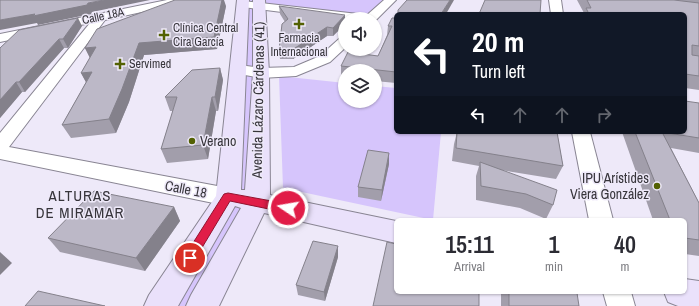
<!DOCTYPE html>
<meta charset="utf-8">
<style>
body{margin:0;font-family:"Archivo Narrow",sans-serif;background:#f7f7f7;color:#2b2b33;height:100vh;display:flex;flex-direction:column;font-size:15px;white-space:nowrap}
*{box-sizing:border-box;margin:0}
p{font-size:13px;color:#7c7c81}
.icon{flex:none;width:22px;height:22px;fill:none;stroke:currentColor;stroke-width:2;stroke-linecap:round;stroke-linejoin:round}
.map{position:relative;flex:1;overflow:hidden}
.drawer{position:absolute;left:394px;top:218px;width:293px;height:76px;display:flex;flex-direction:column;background:#fff;border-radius:6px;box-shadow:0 1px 3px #0004}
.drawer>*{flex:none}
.guide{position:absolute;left:394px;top:12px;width:293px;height:122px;border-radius:6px;box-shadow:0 1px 3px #0004;background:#111827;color:#fff;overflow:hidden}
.tools{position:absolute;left:338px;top:12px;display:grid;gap:8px}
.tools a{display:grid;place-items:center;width:44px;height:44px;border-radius:50%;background:#fff;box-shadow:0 1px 3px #0004;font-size:20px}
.pin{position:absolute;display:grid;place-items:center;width:34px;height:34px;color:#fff;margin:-17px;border:2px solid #fff;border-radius:50%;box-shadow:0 1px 4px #0007}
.me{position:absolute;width:44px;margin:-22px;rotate:282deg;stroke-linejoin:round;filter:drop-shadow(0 0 3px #0008)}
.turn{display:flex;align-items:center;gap:14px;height:84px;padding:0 12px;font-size:18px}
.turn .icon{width:52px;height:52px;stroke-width:2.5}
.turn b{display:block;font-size:28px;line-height:34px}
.lanes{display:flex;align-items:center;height:38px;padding:0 12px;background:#0003;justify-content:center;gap:20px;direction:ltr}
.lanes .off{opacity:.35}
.eta{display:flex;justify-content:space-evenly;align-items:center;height:68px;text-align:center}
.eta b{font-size:24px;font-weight:600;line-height:28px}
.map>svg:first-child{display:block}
.green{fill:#d6c5fc}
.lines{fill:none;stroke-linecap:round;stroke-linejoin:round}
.street-casing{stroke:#898593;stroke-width:2}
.secondary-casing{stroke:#898593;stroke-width:2}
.street{fill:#fff;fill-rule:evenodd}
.secondary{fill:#eae1fb;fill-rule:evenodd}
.wall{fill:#a29eab}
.shaded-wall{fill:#84818b}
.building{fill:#bcb8c7;stroke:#84818b}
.route{fill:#e11d48;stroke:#92132f}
.poi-dot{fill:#536103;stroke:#eee9f9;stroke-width:1.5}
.labels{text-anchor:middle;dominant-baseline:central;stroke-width:3;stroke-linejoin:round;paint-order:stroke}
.far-street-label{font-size:12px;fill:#37353b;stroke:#eee9f9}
.far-poi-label{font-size:12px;fill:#37353b;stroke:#eee9f9;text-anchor:start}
.street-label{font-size:14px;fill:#37353b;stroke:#eee9f9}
.poi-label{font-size:14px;fill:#37353b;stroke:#eee9f9;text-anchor:start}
.neighbourhood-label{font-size:15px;letter-spacing:1px;fill:#37353b;stroke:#eee9f9}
</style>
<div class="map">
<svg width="699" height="306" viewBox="0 0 699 306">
<rect width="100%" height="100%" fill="#eee9f9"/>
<g class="green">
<path d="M243,0h147l-20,19 -111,-14 -2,197 -55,104h-41l67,-109z"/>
<path d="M279,76l66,7v18h30v-15l21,2v44h45l-8,88 -150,-32z"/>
</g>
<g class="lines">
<g class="street-casing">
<g id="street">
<path d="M167,0h22l-6,3 -78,17 -96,127 219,41 8,3 3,6 -3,6 -8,3 -228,-47v-26l90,-110 -90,19v-8z"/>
<path d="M384,0h12l-21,21v-2l-30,1 -102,-13 -4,-1 -2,-2 2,-2 4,-1 124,14z"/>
<path d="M549,0h12l2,14h-12z"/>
<path d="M345,37v11l-15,14 -34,14 -35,2 -27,-5 -3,-3 3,-3 5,-2 22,3 33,-1 26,-11 20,-18z"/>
<path d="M572,132h18l23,88h-24z"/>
<path d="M603,292h28l4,14h-28z"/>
</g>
</g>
<g class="secondary-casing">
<g id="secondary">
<path d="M237,0h12l-8,190h4l8,-117v-73h12l4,73 1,122 126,26v22l-132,-30 -45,93h-33l5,-11 50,-87 -6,-2 -57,100h-34l5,-11 67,-99z"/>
<path d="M685,279l14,2v25h-21l-10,-4 -4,-10h21z"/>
</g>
</g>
<use href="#street" class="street"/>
<use href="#secondary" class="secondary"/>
</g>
<g class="wall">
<path d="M577,0h122v90l-14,-2v-74h-101v-1z"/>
<path d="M226,6l-9,43 -73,6 -15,47 -13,31 -45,5 -9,-13 24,-43 -5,-9 9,-15 -5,-10z"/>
<path d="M279,6l66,18 -12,12h-6l-34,23h-13l-1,-9 6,-28 -5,-8z"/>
<path d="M396,18v65l-21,-2v-10h-30v6h-4v-11l37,-10 9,-21 1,-9z"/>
<path d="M82,26l-14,22h-4l-39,44h-3l-22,26v-70z"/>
<path d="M220,68l3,12 -5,31h-2l-8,48 -41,4 -6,-14 12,-38h-3l-5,-14z"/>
<path d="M699,103v50l-28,-5 28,55v53l-14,-2v-34h-32l-31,-88h63z"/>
<path d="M457,132h100l6,34 -7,13 -55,-9 52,35 -7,14 -26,-11 -44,-8v-24l3,-10 -27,-5 2,-17z"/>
<path d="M389,153v11l-8,37 -23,-4v-10z"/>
<path d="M174,207l6,14 -35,50 -85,-19 -12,-14z"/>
<path d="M338,246v11l-13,44 -27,-6 -2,-10z"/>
<path d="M501,292h69l9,14h-78z"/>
</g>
<g class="shaded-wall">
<path d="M104,0h46l-58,12 -1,2 -53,11 -1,-2 -37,7v-10z"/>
<path d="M222,0h2l2,6 -9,43 -73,6 -15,47 -13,31 -7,-14 30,-76z"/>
<path d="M450,0h4l-8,14h-5z"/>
<path d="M345,15v9l-12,12v-8z"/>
<path d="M78,18l4,8 -14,22 -5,-9z"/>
<path d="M327,27v9l-34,23 -1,-9z"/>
<path d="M59,39l5,9 -39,44 -6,-10z"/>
<path d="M96,47l-5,13 -6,-12z"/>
<path d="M220,68l3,12 -5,31 -3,-14z"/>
<path d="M92,72l-4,14 -7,-13z"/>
<path d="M16,82l6,10 -22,26v-18z"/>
<path d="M212,97l4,14 -8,48 -5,-14z"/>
<path d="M389,153v11l-8,37 1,-11z"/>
<path d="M174,207l6,14 -35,50 -9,-13z"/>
<path d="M338,246v11l-13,44 -1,-9z"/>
<path d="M0,252l12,11 -12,12z"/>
</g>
<g class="building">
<path d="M0,0h104l-16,3 -1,2 -54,11 2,-2 -35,6z"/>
<path d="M175,0h47l-8,37 -75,6 -17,46 -13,30 -47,6 30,-53 -11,1 15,-26 -11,1 12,-19z"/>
<path d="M407,0h43l-9,14h-43v-4z"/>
<path d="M485,0h56l-1,14h-61z"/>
<path d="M587,0h87l25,3v43l-7,-1v10l7,1v20l-14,-2v-60h-96l-3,-6h5z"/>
<path d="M279,6l66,9 -12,13 -6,-1 -35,23h-13l3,-26 6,-5z"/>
<path d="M78,18l-15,21h-4l-40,43h-3l-16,18v-52l19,-18z"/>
<path d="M392,18h4v54l-55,-6 7,-14 30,4 14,-30h-4z"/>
<path d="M220,68l-5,29h-3l-9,48 -42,4 16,-52h-12l27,-27z"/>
<path d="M685,101l14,2v35l-37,-6 37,71v37l-14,-2v-18h-15l-35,-88h50z"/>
<path d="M457,132h9l7,1v-1h84l6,34 -107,-18z"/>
<path d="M368,150l21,3 -7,37 -24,-3z"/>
<path d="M480,162l77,28 -4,15 -27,-11 -45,-8z"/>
<path d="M94,191l80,16 -38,51 -88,-20z"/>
<path d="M313,241l25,5 -14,46 -28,-7z"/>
<path d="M387,242l9,2v48h83v14h-106z"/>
<path d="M38,291l67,15h-80z"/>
<path d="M509,292h61l7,1 2,13h-70z"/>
</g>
<path class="route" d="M228,193l60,11 3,1 2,3 -2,3 -3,2 -58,-12 -36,60 -4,2 -4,-2 -2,-3 2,-4 38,-60z"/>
<g class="poi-dot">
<path d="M297 18h4v4h4v4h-4v4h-4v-4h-4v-4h4z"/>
<path d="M162 29h4v4h4v4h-4v4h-4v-4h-4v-4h4z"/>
<path d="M118 58h4v4h4v4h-4v4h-4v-4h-4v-4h4z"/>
<circle cx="192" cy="141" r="4"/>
<circle cx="657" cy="186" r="4"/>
</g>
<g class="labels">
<g class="far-street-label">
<text transform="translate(103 16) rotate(-12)">Calle 18A</text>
</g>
<g class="far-poi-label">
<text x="173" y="28">Clínica Central<tspan x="173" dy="14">Cira García</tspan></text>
<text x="299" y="38" text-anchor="middle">Farmacia<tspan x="299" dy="14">Internacional</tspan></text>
<text x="129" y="64">Servimed</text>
</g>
<g class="street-label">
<text transform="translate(258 100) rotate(-89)">Avenida Lázaro Cárdenas (41)</text>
<text transform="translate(186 189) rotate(11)">Calle 18</text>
</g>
<g class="poi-label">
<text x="200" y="141">Verano</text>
<text x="649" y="178" text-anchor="end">IPU Arístides<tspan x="649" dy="16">Viera González</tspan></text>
</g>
<g class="neighbourhood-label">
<text x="80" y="195">ALTURAS<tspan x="80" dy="17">DE MIRAMAR</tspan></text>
</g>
</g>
</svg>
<div class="tools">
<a><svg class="icon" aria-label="sound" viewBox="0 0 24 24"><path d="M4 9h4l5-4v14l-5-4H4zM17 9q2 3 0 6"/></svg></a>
<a><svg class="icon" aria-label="layers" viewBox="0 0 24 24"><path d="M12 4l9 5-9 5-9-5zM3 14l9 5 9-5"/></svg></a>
</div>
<div class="pin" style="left:190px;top:258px;background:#d93025"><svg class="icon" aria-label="arrive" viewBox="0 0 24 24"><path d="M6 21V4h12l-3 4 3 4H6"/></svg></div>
<svg class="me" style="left:288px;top:208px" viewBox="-20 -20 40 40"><circle r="17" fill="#e11d48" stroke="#fff" stroke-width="3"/><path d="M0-11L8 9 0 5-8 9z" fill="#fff"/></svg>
<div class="guide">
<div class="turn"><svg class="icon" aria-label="left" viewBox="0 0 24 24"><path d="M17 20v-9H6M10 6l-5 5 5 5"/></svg><div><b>20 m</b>Turn left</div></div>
<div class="lanes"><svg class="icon" aria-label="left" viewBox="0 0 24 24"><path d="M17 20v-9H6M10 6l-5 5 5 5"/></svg><svg class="icon off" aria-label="ahead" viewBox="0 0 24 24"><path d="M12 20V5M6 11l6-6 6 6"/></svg><svg class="icon off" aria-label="ahead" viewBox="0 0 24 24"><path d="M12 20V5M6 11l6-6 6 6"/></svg><svg class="icon off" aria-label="right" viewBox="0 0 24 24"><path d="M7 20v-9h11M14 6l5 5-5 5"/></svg></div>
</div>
<section class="drawer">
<div class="eta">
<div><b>15:11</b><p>Arrival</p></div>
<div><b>1</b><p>min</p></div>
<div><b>40</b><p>m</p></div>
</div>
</section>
</div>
